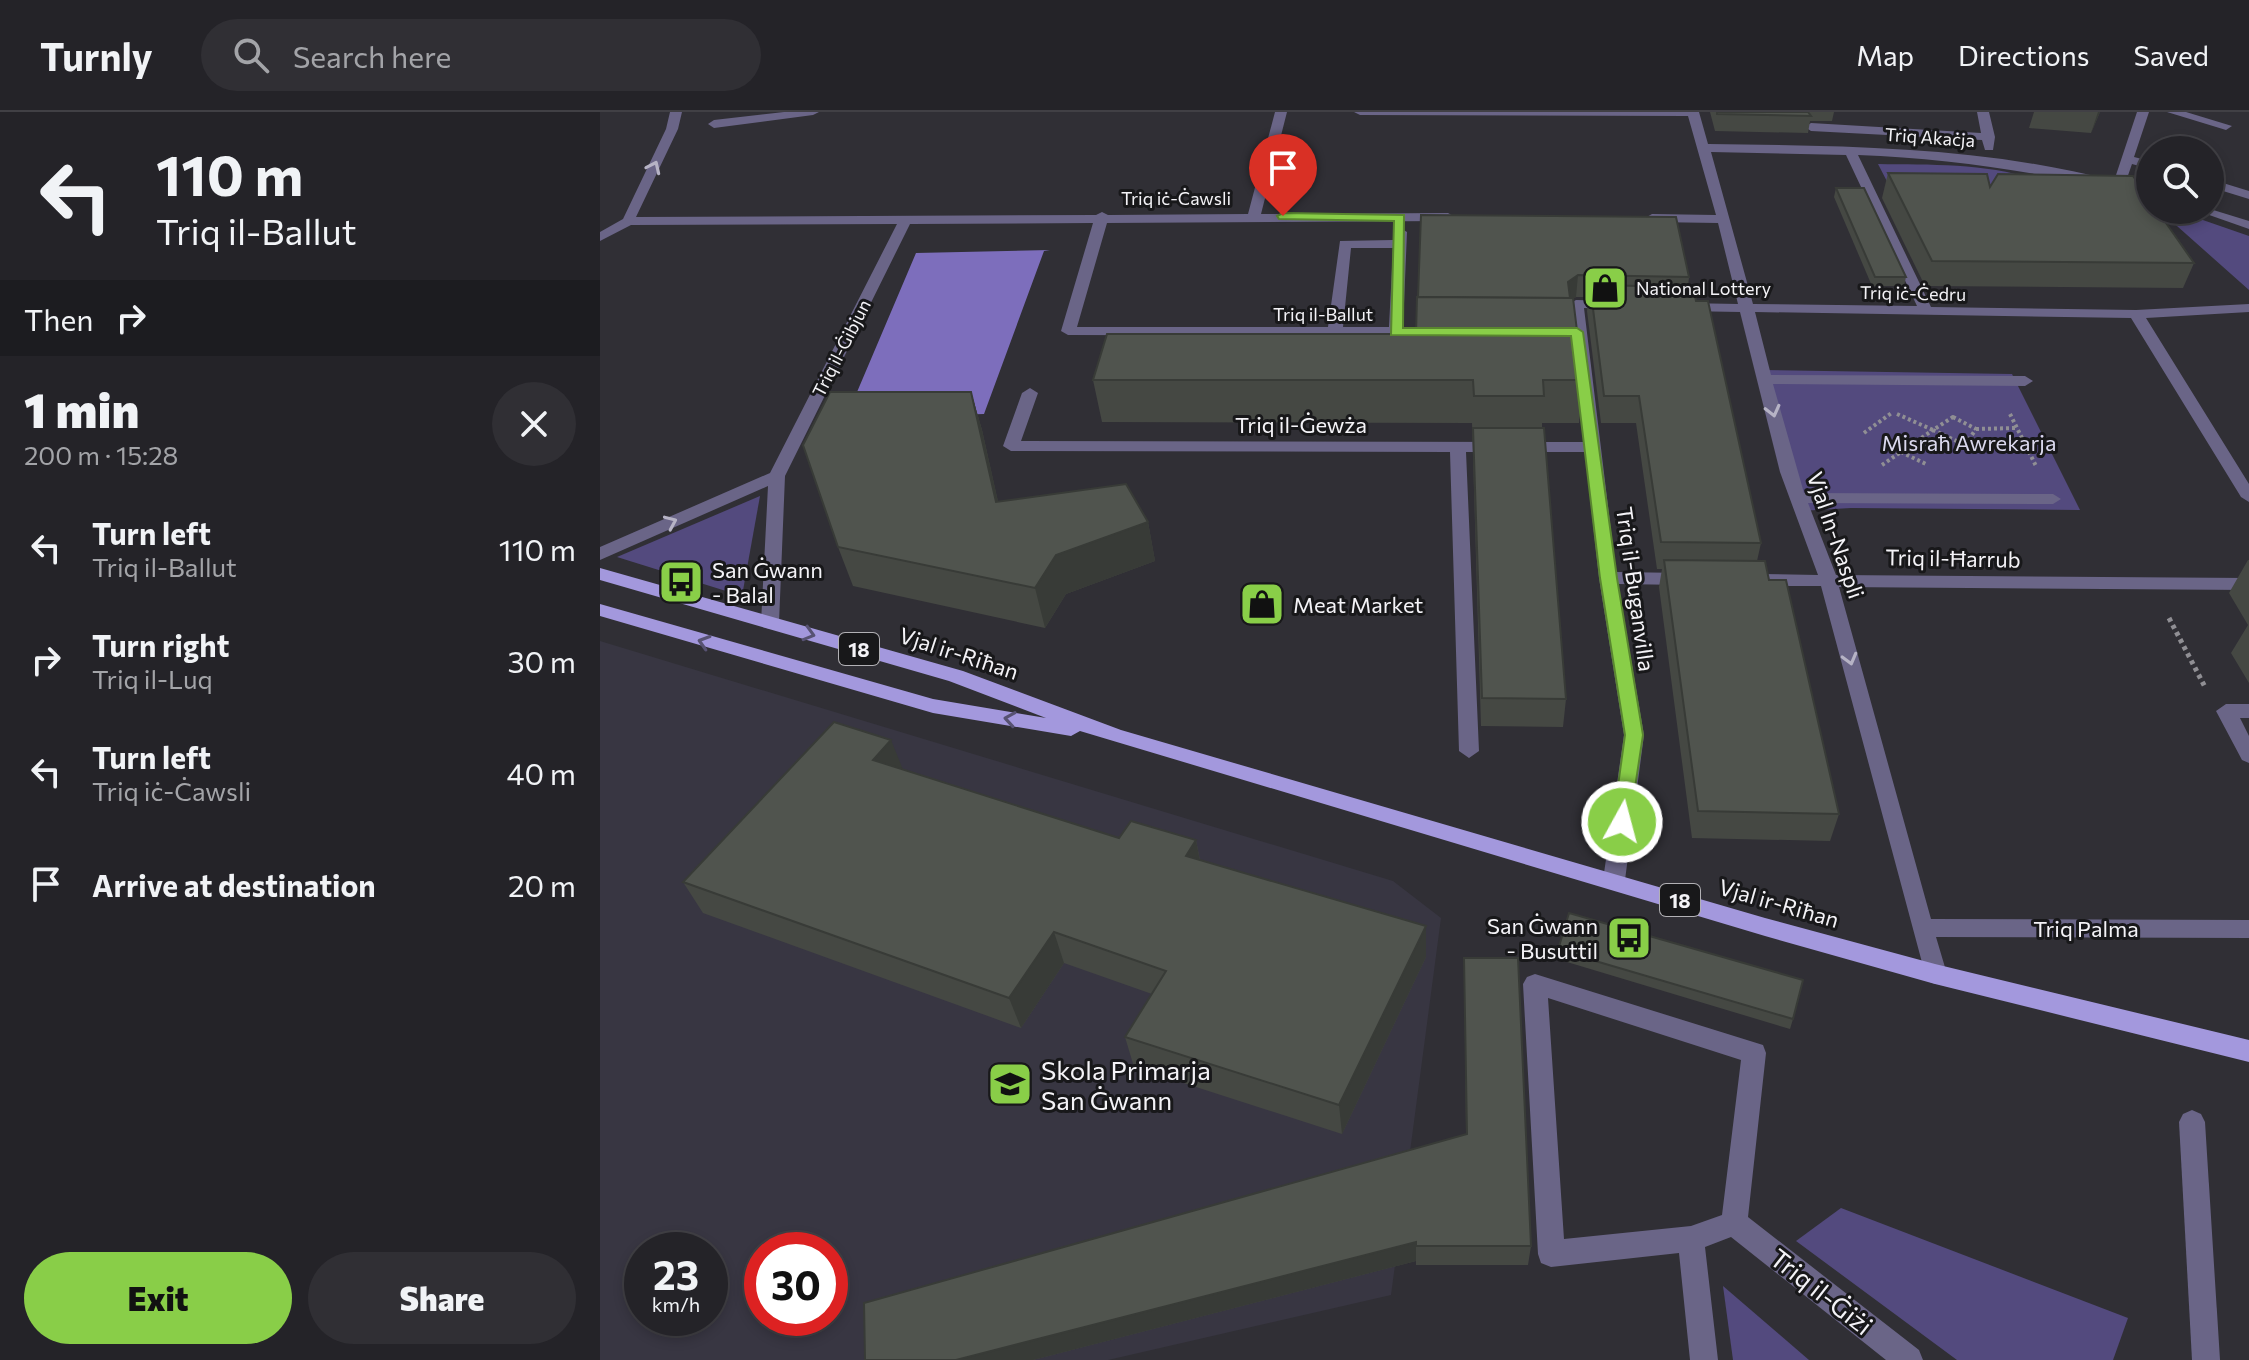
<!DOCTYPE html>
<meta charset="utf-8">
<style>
body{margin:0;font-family:Commissioner,sans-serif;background:#302f34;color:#f1f3f6;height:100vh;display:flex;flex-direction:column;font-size:30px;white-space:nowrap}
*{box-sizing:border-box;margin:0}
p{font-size:26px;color:#a3a4a8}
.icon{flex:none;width:44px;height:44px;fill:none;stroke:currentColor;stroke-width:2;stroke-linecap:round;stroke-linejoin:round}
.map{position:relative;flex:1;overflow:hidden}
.sheet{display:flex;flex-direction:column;background:#242328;width:600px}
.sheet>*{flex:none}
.hud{background:#242328;color:#f1f3f6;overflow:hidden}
.controls{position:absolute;left:1536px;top:24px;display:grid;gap:16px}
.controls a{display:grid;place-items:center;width:88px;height:88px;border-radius:50%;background:#242328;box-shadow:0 4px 12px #0003,0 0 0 2px #414045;font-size:40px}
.speed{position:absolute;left:24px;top:1120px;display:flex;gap:16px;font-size:40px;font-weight:700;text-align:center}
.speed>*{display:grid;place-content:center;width:104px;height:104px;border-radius:50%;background:#242328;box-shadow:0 4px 12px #0003,0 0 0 2px #414045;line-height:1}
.speed small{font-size:20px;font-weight:400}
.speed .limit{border:12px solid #d22;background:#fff;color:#111}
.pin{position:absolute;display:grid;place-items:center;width:68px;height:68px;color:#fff;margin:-82px -34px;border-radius:50% 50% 50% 0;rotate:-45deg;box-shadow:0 0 8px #0007}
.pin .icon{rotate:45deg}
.me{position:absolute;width:88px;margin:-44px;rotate:7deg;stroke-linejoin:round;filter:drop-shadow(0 0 6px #0008)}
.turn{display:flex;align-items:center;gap:28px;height:168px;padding:0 24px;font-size:36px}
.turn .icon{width:104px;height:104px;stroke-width:2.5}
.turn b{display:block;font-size:56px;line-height:68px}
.then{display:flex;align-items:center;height:76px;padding:0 24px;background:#0003;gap:16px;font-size:30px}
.round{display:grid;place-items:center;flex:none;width:84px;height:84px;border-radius:42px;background:#302f34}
.summary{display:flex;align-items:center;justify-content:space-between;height:136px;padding:0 24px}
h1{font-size:48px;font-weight:800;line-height:60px}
.button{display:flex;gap:16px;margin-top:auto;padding:16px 24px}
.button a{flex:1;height:92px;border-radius:48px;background:#89ce48;color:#111;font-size:32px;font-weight:800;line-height:92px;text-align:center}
.button a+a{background:#302f34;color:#f1f3f6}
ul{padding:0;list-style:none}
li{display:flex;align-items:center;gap:24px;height:112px;padding:0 24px}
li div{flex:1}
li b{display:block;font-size:30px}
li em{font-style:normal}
header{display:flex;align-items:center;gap:48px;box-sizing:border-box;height:112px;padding:0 40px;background:#242328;border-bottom:2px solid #414045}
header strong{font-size:38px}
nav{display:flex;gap:44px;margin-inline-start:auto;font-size:28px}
.search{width:560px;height:72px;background:#302f34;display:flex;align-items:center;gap:20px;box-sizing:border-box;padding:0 28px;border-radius:44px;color:#a3a4a8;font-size:30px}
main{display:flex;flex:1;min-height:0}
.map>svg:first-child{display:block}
.built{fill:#383642;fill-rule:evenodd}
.green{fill:#534a7e}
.water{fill:#7d6ebc}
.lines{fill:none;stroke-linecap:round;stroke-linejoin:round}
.path-far1{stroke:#908f94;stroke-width:4;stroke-dasharray:3 3;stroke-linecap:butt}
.path{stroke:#908f94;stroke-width:5;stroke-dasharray:4 4;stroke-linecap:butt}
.minor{fill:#6a6587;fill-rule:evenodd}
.major{fill:#a398dd;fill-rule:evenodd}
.wall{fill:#454843}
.shaded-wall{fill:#383b37}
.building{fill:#50544e;stroke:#383b37;stroke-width:2}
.oneway{stroke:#b6b3c5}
.oneway2{stroke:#575272}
.route{fill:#89ce48;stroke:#59862f;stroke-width:2}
.labels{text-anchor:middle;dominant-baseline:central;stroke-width:6;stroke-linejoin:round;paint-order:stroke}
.far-street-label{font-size:18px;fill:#f4f3f7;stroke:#18181a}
.far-poi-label{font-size:18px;fill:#f4f3f7;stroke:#18181a;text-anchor:start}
.shield{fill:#18181a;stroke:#b2b1b5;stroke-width:2}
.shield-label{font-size:20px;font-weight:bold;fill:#f4f3f7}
.street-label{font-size:22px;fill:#f4f3f7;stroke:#18181a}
.park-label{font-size:22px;fill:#dbd9ee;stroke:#18181a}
.poi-label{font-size:22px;fill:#f4f3f7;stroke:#18181a;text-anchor:start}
.near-poi-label{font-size:26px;fill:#f4f3f7;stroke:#18181a;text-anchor:start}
.near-street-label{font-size:26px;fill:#f4f3f7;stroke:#18181a}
</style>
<header>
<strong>Turnly</strong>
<div class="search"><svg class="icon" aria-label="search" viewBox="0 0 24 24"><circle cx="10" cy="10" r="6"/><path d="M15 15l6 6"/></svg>Search here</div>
<nav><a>Map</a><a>Directions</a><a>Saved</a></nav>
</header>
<main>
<section class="sheet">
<div class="hud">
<div class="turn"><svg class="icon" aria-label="left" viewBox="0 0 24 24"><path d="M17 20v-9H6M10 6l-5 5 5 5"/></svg><div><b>110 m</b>Triq il-Ballut</div></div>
<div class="then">Then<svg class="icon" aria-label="right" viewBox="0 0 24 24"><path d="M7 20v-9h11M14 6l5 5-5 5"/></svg></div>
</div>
<div class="summary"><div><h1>1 min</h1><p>200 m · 15:28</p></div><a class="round"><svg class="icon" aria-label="close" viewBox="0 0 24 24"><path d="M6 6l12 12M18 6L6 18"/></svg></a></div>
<ul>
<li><svg class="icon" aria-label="left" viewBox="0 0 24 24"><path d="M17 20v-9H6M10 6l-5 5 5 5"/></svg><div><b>Turn left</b><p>Triq il-Ballut</p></div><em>110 m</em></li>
<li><svg class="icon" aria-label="right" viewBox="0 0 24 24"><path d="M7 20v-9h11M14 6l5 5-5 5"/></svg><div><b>Turn right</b><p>Triq il-Luq</p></div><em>30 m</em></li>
<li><svg class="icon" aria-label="left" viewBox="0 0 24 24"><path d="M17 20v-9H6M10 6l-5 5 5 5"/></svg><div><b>Turn left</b><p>Triq iċ-Ċawsli</p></div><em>40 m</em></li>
<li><svg class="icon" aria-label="arrive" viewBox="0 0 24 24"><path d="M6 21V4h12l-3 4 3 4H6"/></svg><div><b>Arrive at destination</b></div><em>20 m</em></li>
</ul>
<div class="button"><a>Exit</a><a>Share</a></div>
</section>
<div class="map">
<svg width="1649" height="1248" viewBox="0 0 1649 1248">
<rect width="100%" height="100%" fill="#302f35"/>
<path class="built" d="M0,529l793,240 48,37 -50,377 -283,65h-508zM42,1138h68v68h-68zM162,1138h68v68h-68z"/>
<g class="green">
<path d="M1278,52c63,1 132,-2 188,29h-173z"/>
<path d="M1559,98h15l75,26v54z"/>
<path d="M1161,258l251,4 68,136 -229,-2 -51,3z"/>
<path d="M160,384l-18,100 -125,-39z"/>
<path d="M1241,1096l287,110 -15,42h-156l-161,-119z"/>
<path d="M1123,1174l86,74h-76z"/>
</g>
<path class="water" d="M450,138l-6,1 -60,163 -138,4 70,-165z"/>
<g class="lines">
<g class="path-far1">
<path d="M1297,302l36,16"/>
<path d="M1410,302l26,52"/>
<path d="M1353,305l23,12 -11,16 -32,-15z"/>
<path d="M1376,317l41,-1"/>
<path d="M1264,321l29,-21"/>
<path d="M1301,340l27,13"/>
<path d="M1282,353l51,-35"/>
</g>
<path class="path" d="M1569,506l36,69"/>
<g class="minor">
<path d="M70,0h12l-4,17 -42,88 460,-2 6,-3 6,3 140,-1 27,-102h12l-26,102 187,-1 7,4 -7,4 -341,2 -30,104h251l12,-86 53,-1v-8l7,-4 7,4 -4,96h38l7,4 -7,4 -373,-1 -7,-4 32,-108 -183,1 -125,252 -6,147 -9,6 -7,-2 -2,-4 7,-137 -168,74v-13l170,-74 127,-249 -266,1 -31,16v-9l23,-13 43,-90zM751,136h42l-4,79h-46z"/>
<path d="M184,0h35l-6,3 -99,13 -6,-4 6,-4z"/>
<path d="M754,0h345l9,32c136,2 274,2 406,37l23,-69h12l-15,45 16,4v8l-18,-5 -7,20 25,7v8c-97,-25 -192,-40 -292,-44l73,152 205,3 113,-6v8l-103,6 103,166v18l-8,-5 -110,-179 -376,-6 16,63 254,1 8,5 -8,5 -252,-2 31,109 249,1 8,5 -8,5 -245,-1 28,72 413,3v12l-410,-3 92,332 318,1v18l-313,-1 11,37 -4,7 -8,3 -8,-3 -106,-395h-60l-9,-6 9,-6 57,1 -38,-103 -40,-160 -56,-1 -7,-4 7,-4 54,1 -20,-81 -66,-1 -7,-4 7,-4 64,1 -28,-99 -328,-1zM1111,40l135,3 71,151 -164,-2z"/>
<path d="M1377,0h12l6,25 -2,13h-8l-3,-10 -171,-9 -6,-4 6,-4 170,10z"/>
<path d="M1567,0h19l46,14 -6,4z"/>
<path d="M1610,67l39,12v8l-39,-12z"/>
<path d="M1610,97l39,12v8l-54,-19z"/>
<path d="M976,188l40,1 7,4 -7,4 -32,-1 32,264 69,1 9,6 -9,6 -67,-1 26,151 -19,145 -3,6 -8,3 -8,-3 -3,-6 21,-145 -25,-157 -14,-126h-119l13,299 -10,7 -10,-7 -9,-299 -439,-1 -8,-5 19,-53 8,-5 8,5 -17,48 563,1 -15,-138z"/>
<path d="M1626,592h23v14h-9l9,18v27l-7,-3 -26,-49z"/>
<path d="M935,862l228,71 3,8 -18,164 171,133 4,10h-37l-155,-123 -26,10 13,113h-28l-11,-107 -128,14 -10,-4 -3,-9 -15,-270 4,-7zM948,886l193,62 -19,155 -31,11 -127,13z"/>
<path d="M1592,998l9,4 4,8 15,238h-28l-13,-238 4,-8z"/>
</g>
<path class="major" d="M0,456l363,103 158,59 644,188 170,46 314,76v22l-314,-78 -170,-48 -685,-205 -9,5 -138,-23 -333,-97v-12l333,95 113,19 -97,-37 -349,-101z"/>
</g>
<g class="wall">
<path d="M1110,0h124l-2,9h-22l-2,12 -93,-2z"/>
<path d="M1434,0h66l-9,21 -62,-5z"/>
<path d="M1288,61l102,14 204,76 -11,25 -258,-2 -43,-88z"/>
<path d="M1236,76l70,89 -2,9h-32l-38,-89z"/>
<path d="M821,103l268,62 -1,10 73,256 -4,18 12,19 70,234 -9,27 -138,-3 -33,-251 3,-18h-5l-21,-146h-35l-14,-112 2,-14h-13l-3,2 10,81 -4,43h-37v5l24,271 -3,28 -82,-1 -9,-303 -370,-1 -9,-42 323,-46z"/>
<path d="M371,280l11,38 16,72 150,20 7,39 -89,33 -21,34 -192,-42 -15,-39z"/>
<path d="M1648,448h1v123l-18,-30 17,-28 -19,-32z"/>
<path d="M303,657l216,69 77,2 4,20 226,66v31l-84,177 -208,-67 -9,-30 27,-43 -88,-31 -43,65 -318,-115 -20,-31z"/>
<path d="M958,838l235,69 -3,10 -233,-70z"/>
<path d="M864,846l67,288 -3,19h-112v-4l-383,99h-168l601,-225z"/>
</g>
<g class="shaded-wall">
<path d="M1498,0h2l-9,21z"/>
<path d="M978,163l-2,22 -8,6v-21z"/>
<path d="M371,280l11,38 25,111 -11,-39z"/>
<path d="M548,410l7,39 -89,33 -21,34 -10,-40 21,-33z"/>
<path d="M291,628l13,32 -31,-12z"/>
<path d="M596,728l6,32 -16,-16z"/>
<path d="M826,814v31l-84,177 -3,-29z"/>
<path d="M454,820l10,31 -43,65 -12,-30z"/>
<path d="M816,1130v19l-383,99h-77z"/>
</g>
<g class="building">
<path d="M1117,0h91l3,4 -94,-2z"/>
<path d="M1288,61l99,1 3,13 8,-13 135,2 17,24v10h7l37,53 -262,-2z"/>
<path d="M1236,76h28l42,89h-31z"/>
<path d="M821,103l255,2 13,60 -111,-2 -10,7 2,16 -152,-1z"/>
<path d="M990,173l103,2 3,14h12l53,242 -100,-1 -22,-146h-35z"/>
<path d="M817,185l156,1 10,82h-40l1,16h-70l-1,-16h-380l14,-46h309z"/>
<path d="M230,280h141l25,110 130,-18 22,38 -92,33 -21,33 -197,-41 -35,-102z"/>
<path d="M873,316h71l22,271 -84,-1z"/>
<path d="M1064,448l101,1 4,19h17l53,234 -141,-3z"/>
<path d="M234,610l57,18 -18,20 246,78 12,-17 65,19 -10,16 240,70 -87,179 -214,-68 41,-66 -112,-39 -45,66 -326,-116z"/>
<path d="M969,801l234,67 -10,39 -235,-69z"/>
<path d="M864,846h54l13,288h-115v-4l-460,118h-91l-1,-57 603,-169z"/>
</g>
<defs><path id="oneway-chevron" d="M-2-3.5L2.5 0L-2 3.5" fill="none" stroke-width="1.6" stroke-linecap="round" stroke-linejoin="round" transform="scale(2)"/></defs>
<g class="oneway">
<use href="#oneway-chevron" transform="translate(54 55) rotate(-65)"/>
<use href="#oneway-chevron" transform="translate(1173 299) rotate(76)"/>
<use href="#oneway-chevron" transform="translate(71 410) rotate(-24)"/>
<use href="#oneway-chevron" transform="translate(1250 547) rotate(75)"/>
</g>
<g class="oneway2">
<use href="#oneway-chevron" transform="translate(209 522) rotate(16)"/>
<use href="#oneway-chevron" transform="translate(104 530) rotate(-163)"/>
<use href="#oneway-chevron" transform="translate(410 607) rotate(-171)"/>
</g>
<path class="route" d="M683,101l121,2 -1,113h174l6,4 34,246 26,157 -14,92 -7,2 -9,-7 12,-87 -25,-157 -29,-242 -180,-1 3,-114 -115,-2 -2,-3z"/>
<defs>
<g id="shop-square" transform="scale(2.3)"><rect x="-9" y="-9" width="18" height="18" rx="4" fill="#89ce48" stroke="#18181a"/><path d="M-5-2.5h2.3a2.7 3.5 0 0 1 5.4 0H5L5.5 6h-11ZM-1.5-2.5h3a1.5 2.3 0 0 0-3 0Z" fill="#111"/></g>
<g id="bus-square" transform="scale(2.3)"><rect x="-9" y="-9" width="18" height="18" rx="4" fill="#89ce48" stroke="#18181a"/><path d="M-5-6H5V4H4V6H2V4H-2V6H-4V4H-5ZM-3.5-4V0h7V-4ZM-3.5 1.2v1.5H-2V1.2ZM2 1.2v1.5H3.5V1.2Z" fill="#111"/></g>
<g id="school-square" transform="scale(2.3)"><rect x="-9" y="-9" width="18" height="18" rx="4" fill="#89ce48" stroke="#18181a"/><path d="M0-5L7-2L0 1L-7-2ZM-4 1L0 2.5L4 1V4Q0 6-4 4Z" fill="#111"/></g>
</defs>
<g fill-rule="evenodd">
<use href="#shop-square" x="1005" y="176"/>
<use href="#bus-square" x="81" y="470"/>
<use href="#shop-square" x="662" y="492"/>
<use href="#bus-square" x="1029" y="826"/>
<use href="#school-square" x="410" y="972"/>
</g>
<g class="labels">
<g class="far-street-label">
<text transform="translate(1330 25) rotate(4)">Triq Akaċja</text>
<text x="576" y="86">Triq iċ-Ċawsli</text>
<text transform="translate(1313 181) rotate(1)">Triq iċ-Ċedru</text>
<text x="723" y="202">Triq il-Ballut</text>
<text transform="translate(241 236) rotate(-63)">Triq il-Ġibjun</text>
</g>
<g class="far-poi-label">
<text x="1036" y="176">National Lottery</text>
</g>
<g class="shield">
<rect x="239" y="521" width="40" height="32" rx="6"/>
<rect x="1060" y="772" width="40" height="32" rx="6"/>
</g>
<g class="shield-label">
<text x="259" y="537">18</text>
<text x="1080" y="788">18</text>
</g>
<g class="street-label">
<text x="701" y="312">Triq il-Ġewża</text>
<text transform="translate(1236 423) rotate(71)">Vjal In-Naspli</text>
<text transform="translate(1353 446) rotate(1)">Triq il-Ħarrub</text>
<text transform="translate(1036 477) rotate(82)">Triq il-Buganvilla</text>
<text transform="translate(359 541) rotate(18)">Vjal ir-Riħan</text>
<text transform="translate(1179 791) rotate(16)">Vjal ir-Riħan</text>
<text x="1486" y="816">Triq Palma</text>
</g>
<g class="park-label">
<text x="1369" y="330">Misraħ Awrekarja</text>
</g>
<g class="poi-label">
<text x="112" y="457">San Ġwann<tspan x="112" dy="25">- Balal</tspan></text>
<text x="693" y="492">Meat Market</text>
<text x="998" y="813" text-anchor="end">San Ġwann<tspan x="998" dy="25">- Busuttil</tspan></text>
</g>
<g class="near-poi-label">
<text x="441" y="957">Skola Primarja<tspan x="441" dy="30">San Ġwann</tspan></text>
</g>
<g class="near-street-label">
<text transform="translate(1222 1179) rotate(38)">Triq il-Ġiżi</text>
</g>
</g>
</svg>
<div class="controls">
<a><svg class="icon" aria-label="search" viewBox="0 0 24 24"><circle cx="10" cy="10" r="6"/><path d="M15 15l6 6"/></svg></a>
</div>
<div class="speed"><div>23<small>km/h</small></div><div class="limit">30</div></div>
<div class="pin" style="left:683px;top:104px;background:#d93025"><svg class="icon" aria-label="arrive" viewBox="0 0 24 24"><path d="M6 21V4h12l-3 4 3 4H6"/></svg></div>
<svg class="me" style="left:1022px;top:710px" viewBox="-20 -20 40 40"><circle r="17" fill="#89ce48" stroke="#fff" stroke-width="3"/><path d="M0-11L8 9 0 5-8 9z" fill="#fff"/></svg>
</div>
</main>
